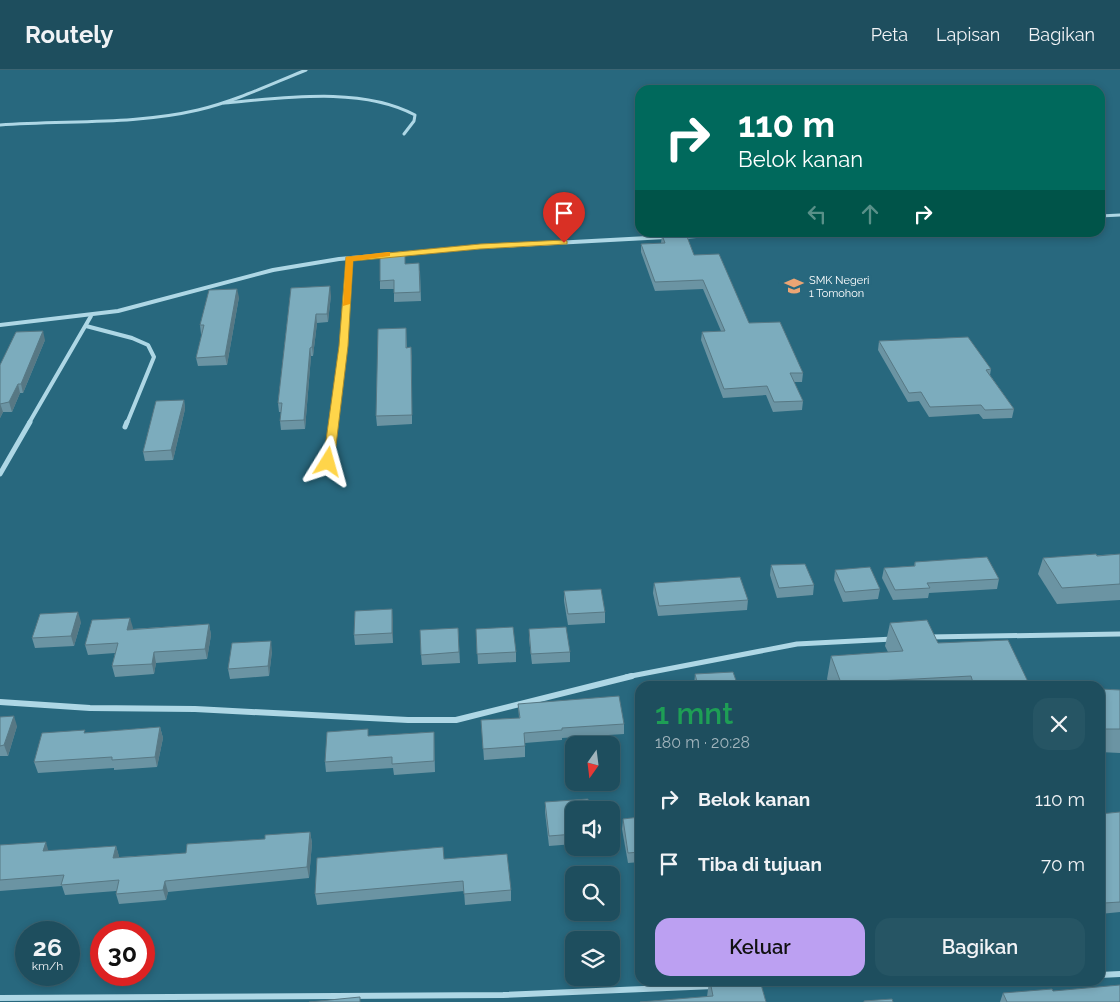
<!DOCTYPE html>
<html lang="id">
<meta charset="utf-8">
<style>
body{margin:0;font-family:Raleway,sans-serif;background:#265564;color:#f1f3f6;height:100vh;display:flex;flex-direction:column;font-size:19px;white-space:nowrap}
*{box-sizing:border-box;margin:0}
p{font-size:16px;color:#a1b4bc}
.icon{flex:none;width:28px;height:28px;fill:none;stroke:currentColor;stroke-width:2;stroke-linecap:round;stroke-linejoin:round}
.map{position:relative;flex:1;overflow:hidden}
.side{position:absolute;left:635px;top:611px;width:470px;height:305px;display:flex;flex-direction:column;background:#1e4e5e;border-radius:15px;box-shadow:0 2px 8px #0003,0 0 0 1px #3c6573}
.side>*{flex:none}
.banner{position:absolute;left:635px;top:15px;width:470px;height:152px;border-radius:15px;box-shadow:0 2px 8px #0003,0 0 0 1px #3c6573;background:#00695c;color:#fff;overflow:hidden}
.needle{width:32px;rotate:194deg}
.controls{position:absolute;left:565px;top:666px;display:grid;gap:10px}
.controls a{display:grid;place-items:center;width:55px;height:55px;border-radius:10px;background:#1e4e5e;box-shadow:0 2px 8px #0003,0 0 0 1px #3c6573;font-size:25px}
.speed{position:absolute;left:15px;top:851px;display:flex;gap:10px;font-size:25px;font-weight:700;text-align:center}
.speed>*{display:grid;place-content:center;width:65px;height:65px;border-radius:50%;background:#1e4e5e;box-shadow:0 2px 8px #0003,0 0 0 1px #3c6573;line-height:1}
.speed small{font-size:12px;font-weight:400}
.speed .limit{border:8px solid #d22;background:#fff;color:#111}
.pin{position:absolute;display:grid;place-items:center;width:42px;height:42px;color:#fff;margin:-51px -21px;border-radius:50% 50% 50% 0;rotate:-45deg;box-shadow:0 0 5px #0007}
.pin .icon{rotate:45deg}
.me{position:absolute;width:55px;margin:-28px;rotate:8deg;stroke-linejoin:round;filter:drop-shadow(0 0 4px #0008)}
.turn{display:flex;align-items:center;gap:18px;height:105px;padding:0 20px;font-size:22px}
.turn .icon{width:65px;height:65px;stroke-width:2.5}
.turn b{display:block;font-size:35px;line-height:42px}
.lanes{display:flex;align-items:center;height:48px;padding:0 20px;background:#0003;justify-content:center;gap:25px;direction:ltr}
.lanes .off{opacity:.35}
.round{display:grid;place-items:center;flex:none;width:52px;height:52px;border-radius:15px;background:#265564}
.head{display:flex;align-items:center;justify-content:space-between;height:85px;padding:0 20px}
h1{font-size:30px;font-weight:600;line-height:38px;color:#1e9e55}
.cta{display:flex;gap:10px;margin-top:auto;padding:10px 20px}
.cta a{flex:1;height:58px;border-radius:15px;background:#bca0f2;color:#111;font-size:20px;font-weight:600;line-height:58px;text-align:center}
.cta a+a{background:#265564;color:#f1f3f6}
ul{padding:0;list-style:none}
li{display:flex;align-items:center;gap:15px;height:65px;padding:0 20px}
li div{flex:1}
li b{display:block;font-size:19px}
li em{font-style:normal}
header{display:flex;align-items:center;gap:30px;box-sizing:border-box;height:70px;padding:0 25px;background:#1e4e5e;border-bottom:1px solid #3c6573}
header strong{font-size:24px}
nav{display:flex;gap:28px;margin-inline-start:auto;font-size:18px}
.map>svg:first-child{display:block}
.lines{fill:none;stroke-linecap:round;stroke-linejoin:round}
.street-far3{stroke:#aed7e5;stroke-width:3}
.street-far2{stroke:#aed7e5;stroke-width:4}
.street-far1{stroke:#aed7e5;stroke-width:5}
.street{stroke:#aed7e5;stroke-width:6}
.wall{fill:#6b94a3}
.shaded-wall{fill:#577884}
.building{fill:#7cacbd;stroke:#577884}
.route{fill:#ffd54a;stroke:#a68a30}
.slow{fill:#f59e0b}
.labels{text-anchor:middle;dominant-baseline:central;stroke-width:5;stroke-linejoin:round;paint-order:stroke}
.far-poi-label{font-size:11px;fill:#fff;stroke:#28687e;text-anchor:start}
</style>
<header>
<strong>Routely</strong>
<nav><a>Peta</a><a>Lapisan</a><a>Bagikan</a></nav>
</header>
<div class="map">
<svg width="1120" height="932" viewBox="0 0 1120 932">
<rect width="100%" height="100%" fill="#28687e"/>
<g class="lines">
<g class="street-far3">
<path d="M224,33c59,-5 137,-17 191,12l-1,6 -10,13"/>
<path d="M0,55c66,-5 134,0 198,-15 38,-9 73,-26 108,-40"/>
<path d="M1100,146l20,-1"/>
</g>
<g class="street-far2">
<path d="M680,167l81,-5"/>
<path d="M0,255l118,-14 155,-41 66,-11 140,-12 187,-10"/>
<path d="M86,256l46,12 16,7 6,12 -27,66"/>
<path d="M29,353l62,-107"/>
<path d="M333,353l11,-77 5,-87"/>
</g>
<g class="street-far1">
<path d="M125,357l2,-5"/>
<path d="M328,392l6,-40"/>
<path d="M0,404l30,-52"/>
<path d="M929,567l191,-3"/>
<path d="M626,607l171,-33 96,-5"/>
</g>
<g class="street">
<path d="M0,632l90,6 105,1 213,11h48l176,-44"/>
<path d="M1100,905l20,-1"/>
<path d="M755,914l98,-3"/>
<path d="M0,928l503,-3 211,-9"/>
</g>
</g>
<g class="wall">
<path d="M662,165l32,20 55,68 54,50 -1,9h-8l9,19 -1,9 -29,2 -7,-17 -43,3 -22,-58 1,-8 19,-1 -18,-42 -48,2 -14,-39v-8l20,-1z"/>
<path d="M405,194l15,7 1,30 -27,1v-13h-14v-8z"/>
<path d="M291,218l40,7 -3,27 -11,1 -4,33h-2l-6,73 -24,1 -1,-9 1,-9h-2l-1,-9z"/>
<path d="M239,227l-12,68 -29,1 -2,-8 6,-24h-1l-1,-9z"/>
<path d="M406,258l1,20 5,8v68l-35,2 -1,-10z"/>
<path d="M45,270l-22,53h-3l-8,19h-9l-3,6v-53z"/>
<path d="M879,271l112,28 -1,6 24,34 -2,9 -29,1 -4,-5 -50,3 -10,-16 -11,1 -30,-52z"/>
<path d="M184,330l1,9 -12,51 -28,1 -2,-9z"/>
<path d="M1120,484v46l-63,4 -19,-30 5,-16z"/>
<path d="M915,492l84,17 -2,10 -68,4 -1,5 -35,2 -11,-22 2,-10 30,-2z"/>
<path d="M771,495l43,20 -1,10 -36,3 -7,-23z"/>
<path d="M835,500l45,19 -2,10 -35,3 -9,-22z"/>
<path d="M654,513l94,17 -1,10 -89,6 -5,-23z"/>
<path d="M564,521l41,21v11l-37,2 -4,-24z"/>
<path d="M393,549v24l-38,2 -1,-10z"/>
<path d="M81,552l-7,24 -39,2 -3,-10z"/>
<path d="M890,553l48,20 92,43h-200l-3,-7 4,-23 57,-4 -3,-6z"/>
<path d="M209,554l2,11 -4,24 -51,4 -2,11 -39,3 -3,-11 3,-13 -27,2 -3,-10 48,-17 -1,1z"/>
<path d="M458,558l2,35 -38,2 -1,-10z"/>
<path d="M476,559l40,23v10l-38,2z"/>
<path d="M529,559l41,23v10l-38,2 -3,-25z"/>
<path d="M272,581l-3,25 -39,3 -2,-10z"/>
<path d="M695,604l43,12h-44z"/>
<path d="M1100,619l20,1v63l-20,-1z"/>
<path d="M518,634l106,20v10l-62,4v2l-37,3v14l-41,3 -3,-40 38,-2z"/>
<path d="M0,647l17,9 -9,30h-8z"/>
<path d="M160,657l3,11 -6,29 -43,3v-2l-76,5 -4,-11 51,-29z"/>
<path d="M434,662l1,40 -41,3 -1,-7 -67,4 -1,-10 44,-26z"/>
<path d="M545,732l29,8v34l-25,2 -4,-34z"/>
<path d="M1120,742v100l-20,2v-100z"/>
<path d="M640,747v45l-12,1 -6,-34 1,-10z"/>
<path d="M310,762l2,11 -3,35 -141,14 -2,8 -47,4 -3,-10v-3l-51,4 -3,-9 -62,5v-46l49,6 67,-5 3,11 67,-4 79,-14z"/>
<path d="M444,789l67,31v11l-46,4 -1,-14 -147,14 -2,-11z"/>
<path d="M709,911h51l6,21 -59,-5z"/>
<path d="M1053,921l67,11h-120l3,-9z"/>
</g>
<g class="shaded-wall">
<path d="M330,216l1,9 -3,27 -1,-8z"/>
<path d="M237,219l2,8 -12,68 -2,-9z"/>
<path d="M316,244l1,9 -4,33 -1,-9z"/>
<path d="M43,261l2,9 -22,53 -2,-9z"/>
<path d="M411,277l1,9v68v-9z"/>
<path d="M310,278l1,8 -6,73 -1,-9z"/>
<path d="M18,314l2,9 -8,19 -3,-10z"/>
<path d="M184,330l1,9 -12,51 -2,-10z"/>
<path d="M0,333l3,9 -3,6z"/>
<path d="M392,539l1,10v24l-1,-10z"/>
<path d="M78,542l3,10 -7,24 -3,-10z"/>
<path d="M130,548l3,10 -3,12 -3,-10z"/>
<path d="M209,554l2,11 -4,24 -2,-10z"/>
<path d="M271,571l1,10 -3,25 -1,-10z"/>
<path d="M154,582l2,11 -2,11 -2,-10z"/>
<path d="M14,646l3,10 -9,30 -4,-11z"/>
<path d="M160,657l3,11 -6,29 -2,-10z"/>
<path d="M310,762l2,11 -3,35 -2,-11z"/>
<path d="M46,772l3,11 -6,-2z"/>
<path d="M116,776l3,10 -2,12 -4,-10z"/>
<path d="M165,811l3,11 -2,8 -3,-10z"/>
</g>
<g class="building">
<path d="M686,164l8,21 25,-1 30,69 31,-1 23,51h-13l13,28 -29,1 -7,-16 -43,3 -22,-57 23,-1 -22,-51 -48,2 -14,-38 24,-1 -3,-8z"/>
<path d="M405,183v11l14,-1 1,29 -26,1v-13l-14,1v-27z"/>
<path d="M330,216l-3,28h-11l-4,33 -2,1 -6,72 -24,1 2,-18h-4l13,-115z"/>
<path d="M237,219l-12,67 -29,2 8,-33h-4l9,-35z"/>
<path d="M406,258v20l5,-1 1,68 -36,1 2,-87z"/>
<path d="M43,261l-22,53h-3l-9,18 -9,2v-39l16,-33z"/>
<path d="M968,267l23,32 -5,1 28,39 -29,1 -4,-5 -51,2 -9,-15 -12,1 -30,-52z"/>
<path d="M184,330l-13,50 -28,2 13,-51z"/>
<path d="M1096,484l1,2 23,-2v30l-58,4 -19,-30z"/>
<path d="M987,487l12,22 -72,4 3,5 -35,2 -11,-22 31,-2v-4z"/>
<path d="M805,494l9,21 -35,3 -8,-23z"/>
<path d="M870,497l10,22 -35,3 -10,-22z"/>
<path d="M740,507l8,23 -89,6 -5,-23z"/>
<path d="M601,519l4,23 -37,2 -4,-23z"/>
<path d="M392,539v24l-38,2 1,-24z"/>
<path d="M78,542l-7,24 -39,2 8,-24z"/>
<path d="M130,548l-3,12 82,-6 -4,25 -51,3 -2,12 -40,2 6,-23 -33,2 7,-25z"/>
<path d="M927,550l11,23 70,-3 22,46h-56l-3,-10 -130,7 -10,-27 72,-5 -13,-28z"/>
<path d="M513,557l3,25 -39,2 -1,-25z"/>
<path d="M566,557l4,25 -39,2 -2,-25z"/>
<path d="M458,558l1,24 -38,3 -1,-25z"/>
<path d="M271,571l-3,25 -40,3 4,-26z"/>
<path d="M733,602l5,14h-40l-3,-12z"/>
<path d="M1100,619l20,1v39h-20z"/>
<path d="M619,626l5,28 -62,4v2l-38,3 1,13 -42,3 -2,-29 39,-2 -2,-14z"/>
<path d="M14,646l-10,29 -4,1v-29z"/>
<path d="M160,657l-5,30 -43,3v-3l-78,5 8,-29 43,-3 -1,3z"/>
<path d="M368,659v7l66,-4v29l-42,3v-7l-67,5 2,-30z"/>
<path d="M588,729l1,11h-15v24l-25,2 -4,-34z"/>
<path d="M1120,742v90l-16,1 -4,-8v-81z"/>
<path d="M640,747v35l-12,1 -5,-34z"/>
<path d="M310,762l-3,35 -142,14 -2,9 -47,4 3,-14 -58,5 3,-10 -64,5v-35l46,-3 -3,9 73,-5 -3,12 73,-5 1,-9 78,-5v-4z"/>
<path d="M443,777l1,12 63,-5 4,36 -47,4 -1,-13 -148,13 2,-36z"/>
<path d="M710,911h50l6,21h-126l73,-6z"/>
<path d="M1120,915v17h-113l-4,-9 49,-4 1,2z"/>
<path d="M360,927v5h-51z"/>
<path d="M892,929l1,3h-29v-1z"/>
</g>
<path class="route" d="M564,170l3,1v3l-87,5 -127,12 -5,85 -14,116 -2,2h-7l-2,-2 16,-116 7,-89 134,-13z"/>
<path class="slow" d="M387,182h3v4l-37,5 -3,43 -7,2 3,-49z"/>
<defs>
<g id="school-bare" transform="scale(1.5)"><path d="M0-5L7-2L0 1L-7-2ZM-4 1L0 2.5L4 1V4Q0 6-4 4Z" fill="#eca574" stroke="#28687e" stroke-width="2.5" paint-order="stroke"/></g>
</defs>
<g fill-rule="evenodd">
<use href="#school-bare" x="794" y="216"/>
</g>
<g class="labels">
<g class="far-poi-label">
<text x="809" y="210">SMK Negeri<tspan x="809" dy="13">1 Tomohon</tspan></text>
</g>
</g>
</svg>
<div class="controls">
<a><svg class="needle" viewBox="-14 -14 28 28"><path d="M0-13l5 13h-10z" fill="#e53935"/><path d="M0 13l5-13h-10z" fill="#a1b4bc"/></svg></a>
<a><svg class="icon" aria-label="sound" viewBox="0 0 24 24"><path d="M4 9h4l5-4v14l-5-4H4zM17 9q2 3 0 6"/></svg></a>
<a><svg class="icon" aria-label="search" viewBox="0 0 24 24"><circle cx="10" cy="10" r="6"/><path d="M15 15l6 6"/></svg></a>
<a><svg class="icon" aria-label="layers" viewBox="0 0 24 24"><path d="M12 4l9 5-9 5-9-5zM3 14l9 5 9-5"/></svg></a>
</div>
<div class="speed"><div>26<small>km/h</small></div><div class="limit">30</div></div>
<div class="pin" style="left:564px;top:173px;background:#d93025"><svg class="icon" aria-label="arrive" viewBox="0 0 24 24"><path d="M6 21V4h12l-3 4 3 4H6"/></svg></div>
<svg class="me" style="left:328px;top:392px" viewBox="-20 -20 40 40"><path d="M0-17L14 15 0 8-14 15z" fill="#ffd54a" stroke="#fff" stroke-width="4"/></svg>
<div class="banner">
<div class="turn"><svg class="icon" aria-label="right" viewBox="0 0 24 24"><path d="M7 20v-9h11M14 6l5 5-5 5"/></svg><div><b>110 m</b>Belok kanan</div></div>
<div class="lanes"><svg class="icon off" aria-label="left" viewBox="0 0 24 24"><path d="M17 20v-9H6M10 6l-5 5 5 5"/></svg><svg class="icon off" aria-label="ahead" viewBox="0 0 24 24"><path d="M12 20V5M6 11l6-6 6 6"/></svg><svg class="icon" aria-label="right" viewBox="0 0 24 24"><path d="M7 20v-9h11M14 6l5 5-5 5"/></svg></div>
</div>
<section class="side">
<div class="head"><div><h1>1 mnt</h1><p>180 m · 20:28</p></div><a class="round"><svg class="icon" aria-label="close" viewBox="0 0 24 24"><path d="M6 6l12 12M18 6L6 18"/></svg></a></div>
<ul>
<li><svg class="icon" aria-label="right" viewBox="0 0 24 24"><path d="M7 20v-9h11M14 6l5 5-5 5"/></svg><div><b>Belok kanan</b></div><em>110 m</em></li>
<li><svg class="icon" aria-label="arrive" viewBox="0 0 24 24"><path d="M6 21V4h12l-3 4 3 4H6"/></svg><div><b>Tiba di tujuan</b></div><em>70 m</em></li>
</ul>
<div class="cta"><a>Keluar</a><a>Bagikan</a></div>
</section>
</div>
